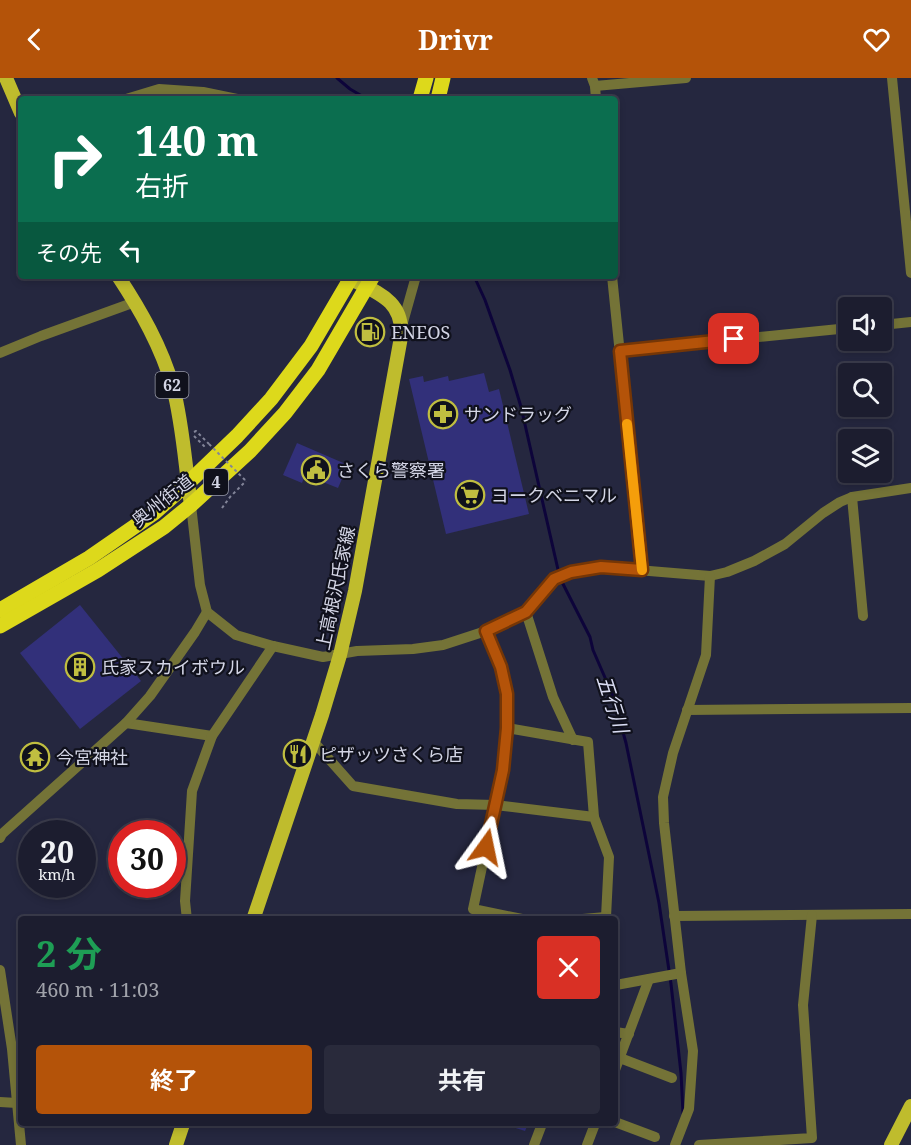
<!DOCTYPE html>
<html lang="ja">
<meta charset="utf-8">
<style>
body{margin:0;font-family:"Noto Serif","Noto Sans JP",serif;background:#292a3b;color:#f1f3f6;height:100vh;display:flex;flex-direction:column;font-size:22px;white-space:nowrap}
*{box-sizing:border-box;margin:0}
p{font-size:20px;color:#a0a2aa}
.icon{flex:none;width:33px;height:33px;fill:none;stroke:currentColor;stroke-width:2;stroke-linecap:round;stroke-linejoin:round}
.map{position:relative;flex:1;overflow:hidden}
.panel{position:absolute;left:18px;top:838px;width:600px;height:210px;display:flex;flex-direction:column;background:#1c1d2f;border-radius:6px;box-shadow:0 3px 9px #0003,0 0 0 2px #3a3b4b}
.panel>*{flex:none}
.banner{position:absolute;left:18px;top:18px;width:600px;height:183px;border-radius:6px;box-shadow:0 3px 9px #0003,0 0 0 2px #3a3b4b;background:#0b6e4f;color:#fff;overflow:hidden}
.controls{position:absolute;left:838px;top:219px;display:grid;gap:12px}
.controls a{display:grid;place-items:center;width:54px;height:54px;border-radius:6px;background:#1c1d2f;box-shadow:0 3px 9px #0003,0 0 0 2px #3a3b4b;font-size:30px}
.speed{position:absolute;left:18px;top:742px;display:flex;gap:12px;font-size:30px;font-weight:700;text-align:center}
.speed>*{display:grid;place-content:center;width:78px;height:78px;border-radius:50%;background:#1c1d2f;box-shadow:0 3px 9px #0003,0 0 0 2px #3a3b4b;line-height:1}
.speed small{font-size:15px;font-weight:400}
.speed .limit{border:9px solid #d22;background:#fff;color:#111}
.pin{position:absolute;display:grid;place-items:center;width:51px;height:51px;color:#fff;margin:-26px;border-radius:12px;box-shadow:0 3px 9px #0006}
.me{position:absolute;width:66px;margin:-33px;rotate:12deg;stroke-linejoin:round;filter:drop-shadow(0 0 4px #0008)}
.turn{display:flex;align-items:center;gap:21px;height:126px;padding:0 18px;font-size:27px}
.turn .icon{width:78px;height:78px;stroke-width:2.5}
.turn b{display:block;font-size:42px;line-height:51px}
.then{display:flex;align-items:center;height:57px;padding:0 18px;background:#0003;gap:12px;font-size:22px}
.round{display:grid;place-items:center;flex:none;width:63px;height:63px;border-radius:6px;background:#292a3b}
.head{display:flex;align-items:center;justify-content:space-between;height:102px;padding:0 18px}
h1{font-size:36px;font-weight:700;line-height:45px;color:#1e9e55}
.primary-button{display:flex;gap:12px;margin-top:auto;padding:12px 18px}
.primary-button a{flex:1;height:69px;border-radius:6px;background:#b45309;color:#fff;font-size:24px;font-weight:700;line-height:69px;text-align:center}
.primary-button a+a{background:#292a3b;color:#f1f3f6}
header{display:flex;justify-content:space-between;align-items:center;height:78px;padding:0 18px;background:#b45309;color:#fff;font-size:27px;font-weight:700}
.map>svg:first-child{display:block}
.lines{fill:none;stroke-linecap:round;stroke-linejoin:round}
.stream{stroke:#0d043a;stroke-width:3}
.building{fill:#32307a}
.path{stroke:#838599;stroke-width:2;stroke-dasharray:3 3;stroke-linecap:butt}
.minor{stroke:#747337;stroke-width:10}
.major{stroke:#bfbc2d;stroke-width:14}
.highway{stroke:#ddd91b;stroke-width:15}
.path-bridge{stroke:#838599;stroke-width:2;stroke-dasharray:3 3;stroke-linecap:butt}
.route-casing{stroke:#753606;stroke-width:15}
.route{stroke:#b45309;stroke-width:10}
.slow{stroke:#f59e0b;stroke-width:10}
.labels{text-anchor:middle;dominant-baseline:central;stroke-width:4.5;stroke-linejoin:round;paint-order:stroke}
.shield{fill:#10111c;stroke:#989aa9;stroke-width:1.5}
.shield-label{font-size:16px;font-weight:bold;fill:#d3d5e5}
.poi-label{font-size:18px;fill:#d3d5e5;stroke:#10111c;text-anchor:start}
.street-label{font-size:18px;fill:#d3d5e5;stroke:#10111c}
.water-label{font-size:20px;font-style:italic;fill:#daddf3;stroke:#10111c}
</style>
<header><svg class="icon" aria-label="back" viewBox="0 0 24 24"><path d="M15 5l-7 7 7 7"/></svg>Drivr<svg class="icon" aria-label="heart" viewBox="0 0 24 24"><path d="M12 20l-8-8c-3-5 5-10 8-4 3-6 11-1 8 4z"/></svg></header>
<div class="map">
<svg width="911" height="1067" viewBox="0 0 911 1067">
<rect width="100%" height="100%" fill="#25273f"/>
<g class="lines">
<g class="stream">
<path d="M337,0l13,11 17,10"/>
<path d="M474,198l11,24 25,70 11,37 38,167"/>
<path d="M561,502l29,57 3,13 20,46 13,47 33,160 12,81 10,89 2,40"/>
</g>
</g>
<g class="building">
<path d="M484,295l5,19 10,-3 30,125 -83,20 -37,-155 14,-3 1,6 24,-6 1,5z"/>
<path d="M297,365l51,22 -10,23 -33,-13 -3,8 -19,-8z"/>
<path d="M80,527l61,76 -61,48 -60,-76z"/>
<path d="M503,1046h25l-3,7z"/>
</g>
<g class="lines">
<g class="path">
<path d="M194,354l2,-1 13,13"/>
<path d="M194,358l11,11"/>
<path d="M222,430l8,-11 16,-16"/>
</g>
<g class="minor">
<path d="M592,0l3,8 1,13"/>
<path d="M892,0l19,195"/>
<path d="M595,8l91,-8"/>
<path d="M126,21l33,-10 44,3 34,7"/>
<path d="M612,198l30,294"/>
<path d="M882,247l29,-3"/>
<path d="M402,248l14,-50"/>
<path d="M619,273l230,-23"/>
<path d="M0,275l41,-17 94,-34"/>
<path d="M852,419l11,119"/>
<path d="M191,427l9,80 7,27 29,23 37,11 50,11 34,-6 56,-2 30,-4 43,-14 40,-19 28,-33 17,-7 30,-5 109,9 17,-4 27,-11 31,-17 38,-31 17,-11 12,-5 59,-9"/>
<path d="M526,534l27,85 20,43"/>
<path d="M486,553l15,36 6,27v34l-4,41 -30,140 54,11"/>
<path d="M687,632l224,-2"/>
<path d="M126,645l86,13"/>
<path d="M507,650l81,14 6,75"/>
<path d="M313,663l40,45 104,18 38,1 99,12 15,40 -3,60"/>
<path d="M0,760l2,-4 124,-111 24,-27 45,-64 12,-20"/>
<path d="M674,838l237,-2"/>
<path d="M187,842l-2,-19 7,-110 20,-55 61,-90"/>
<path d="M571,842l35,-3 1,3"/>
<path d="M0,892l12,79 9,96"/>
<path d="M615,901l1,6 65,-12"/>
<path d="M615,954l14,2"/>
<path d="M620,980l52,20"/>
<path d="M615,992l34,-91"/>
<path d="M0,1024l17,1"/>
<path d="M615,1044l40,15"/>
<path d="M534,1067l8,-21"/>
<path d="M587,1067l8,-21"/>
<path d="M675,1067l14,-36 4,-58 -12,-78 -17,-150 -1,-26 10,-44 33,-98 4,-79"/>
<path d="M699,1067l113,-7 -9,-133 9,-90"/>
</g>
<g class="major">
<path d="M6,0l15,35"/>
<path d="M118,198c23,35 43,70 55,111 10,38 12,78 18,118"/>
<path d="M253,842l69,-205 18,-60 15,-64 46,-254c3,-36 -23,-44 -50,-58"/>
<path d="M176,1067l7,-21"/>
<path d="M891,1067l20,-39"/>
</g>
<g class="highway">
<path d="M420,21l6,-21"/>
<path d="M438,21l5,-21"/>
<path d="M0,532l89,-52 65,-45 33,-29 50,-48 34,-37 40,-53 41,-70"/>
<path d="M0,548l98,-56 66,-43 27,-22 59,-54 35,-38 33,-43 55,-94"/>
</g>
<path class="path-bridge" d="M209,366l37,37"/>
</g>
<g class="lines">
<g class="route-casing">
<path id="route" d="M486,769l17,-77 4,-42v-34l-6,-27 -15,-36 40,-19 28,-33 17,-7 30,-5 41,3 -22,-219 114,-12"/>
</g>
<use href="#route" class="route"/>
<path class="slow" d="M627,346l15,146"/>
</g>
<defs>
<g id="fuel-ring" transform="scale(1.5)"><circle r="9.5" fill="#10111c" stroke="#c0be40" stroke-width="1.5"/><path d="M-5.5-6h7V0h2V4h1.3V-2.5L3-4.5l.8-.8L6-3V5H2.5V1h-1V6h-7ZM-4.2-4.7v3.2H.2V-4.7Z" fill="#c0be40"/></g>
<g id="pharmacy-ring" transform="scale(1.5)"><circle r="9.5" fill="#10111c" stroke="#c0be40" stroke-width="1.5"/><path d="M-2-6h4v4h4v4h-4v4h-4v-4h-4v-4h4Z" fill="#c0be40"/></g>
<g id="civic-ring" transform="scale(1.5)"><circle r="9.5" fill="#10111c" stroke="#c0be40" stroke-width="1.5"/><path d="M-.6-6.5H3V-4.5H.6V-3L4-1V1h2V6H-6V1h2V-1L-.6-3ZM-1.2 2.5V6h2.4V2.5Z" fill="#c0be40"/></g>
<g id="supermarket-ring" transform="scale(1.5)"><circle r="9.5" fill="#10111c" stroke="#c0be40" stroke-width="1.5"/><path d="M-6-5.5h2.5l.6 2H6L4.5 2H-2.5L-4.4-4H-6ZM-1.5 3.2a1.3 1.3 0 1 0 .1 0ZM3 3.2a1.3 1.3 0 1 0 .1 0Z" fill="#c0be40"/></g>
<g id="building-ring" transform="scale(1.5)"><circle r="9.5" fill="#10111c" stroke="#c0be40" stroke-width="1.5"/><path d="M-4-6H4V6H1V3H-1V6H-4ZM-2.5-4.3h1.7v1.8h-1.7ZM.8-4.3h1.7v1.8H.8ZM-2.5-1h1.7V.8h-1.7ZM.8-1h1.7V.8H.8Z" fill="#c0be40"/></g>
<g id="restaurant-ring" transform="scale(1.5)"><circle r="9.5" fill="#10111c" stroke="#c0be40" stroke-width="1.5"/><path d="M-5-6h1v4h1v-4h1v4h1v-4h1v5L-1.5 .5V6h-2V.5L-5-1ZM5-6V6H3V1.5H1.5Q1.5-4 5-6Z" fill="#c0be40"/></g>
<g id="temple-ring" transform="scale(1.5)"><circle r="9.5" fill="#10111c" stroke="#c0be40" stroke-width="1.5"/><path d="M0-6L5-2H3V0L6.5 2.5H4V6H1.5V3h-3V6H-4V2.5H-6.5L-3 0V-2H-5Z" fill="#c0be40"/></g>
</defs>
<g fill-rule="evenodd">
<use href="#fuel-ring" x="370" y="254"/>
<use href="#pharmacy-ring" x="443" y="336"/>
<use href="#civic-ring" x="316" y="392"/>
<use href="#supermarket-ring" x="470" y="417"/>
<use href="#building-ring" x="80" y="589"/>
<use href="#restaurant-ring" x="298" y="676"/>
<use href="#temple-ring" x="35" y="679"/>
</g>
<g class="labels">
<g class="shield">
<rect x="155.5" y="294" width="33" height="26" rx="4.5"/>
<rect x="204" y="391" width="24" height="26" rx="4.5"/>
</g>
<g class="shield-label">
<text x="172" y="307">62</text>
<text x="216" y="404">4</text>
</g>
<g class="poi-label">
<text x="391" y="254">ENEOS</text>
<text x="464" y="336">サンドラッグ</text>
<text x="337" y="392">さくら警察署</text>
<text x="491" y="417">ヨークベニマル</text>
<text x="101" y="589">氏家スカイボウル</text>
<text x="319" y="676">ピザッツさくら店</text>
<text x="56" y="679">今宮神社</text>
</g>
<g class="street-label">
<text transform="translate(162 422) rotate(-38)">奥州街道</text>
<text transform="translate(335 510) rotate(-78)">上高根沢氏家線</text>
</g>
<g class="water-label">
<text transform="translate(613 626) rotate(72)">五行川</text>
</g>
</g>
</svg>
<div class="controls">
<a><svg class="icon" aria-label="sound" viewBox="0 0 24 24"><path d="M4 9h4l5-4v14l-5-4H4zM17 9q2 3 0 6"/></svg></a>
<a><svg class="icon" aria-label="search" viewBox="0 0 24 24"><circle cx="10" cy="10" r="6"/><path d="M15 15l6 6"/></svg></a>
<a><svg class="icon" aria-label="layers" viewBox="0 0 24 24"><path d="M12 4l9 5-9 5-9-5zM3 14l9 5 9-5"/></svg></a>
</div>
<div class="speed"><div>20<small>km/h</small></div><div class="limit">30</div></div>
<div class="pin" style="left:734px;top:261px;background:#d93025"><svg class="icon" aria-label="arrive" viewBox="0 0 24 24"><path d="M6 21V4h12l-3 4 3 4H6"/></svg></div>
<svg class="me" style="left:486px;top:769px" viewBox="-20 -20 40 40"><path d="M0-17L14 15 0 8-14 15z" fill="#b45309" stroke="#fff" stroke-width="4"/></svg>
<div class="banner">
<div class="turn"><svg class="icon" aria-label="right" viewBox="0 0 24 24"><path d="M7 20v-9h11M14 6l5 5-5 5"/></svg><div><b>140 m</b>右折</div></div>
<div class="then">その先<svg class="icon" aria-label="left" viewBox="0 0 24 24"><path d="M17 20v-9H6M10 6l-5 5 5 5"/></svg></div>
</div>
<section class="panel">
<div class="head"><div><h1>2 分</h1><p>460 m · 11:03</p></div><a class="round" style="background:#d93025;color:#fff"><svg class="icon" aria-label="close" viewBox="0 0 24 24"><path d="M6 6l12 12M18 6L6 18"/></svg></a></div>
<div class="primary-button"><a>終了</a><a>共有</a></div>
</section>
</div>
